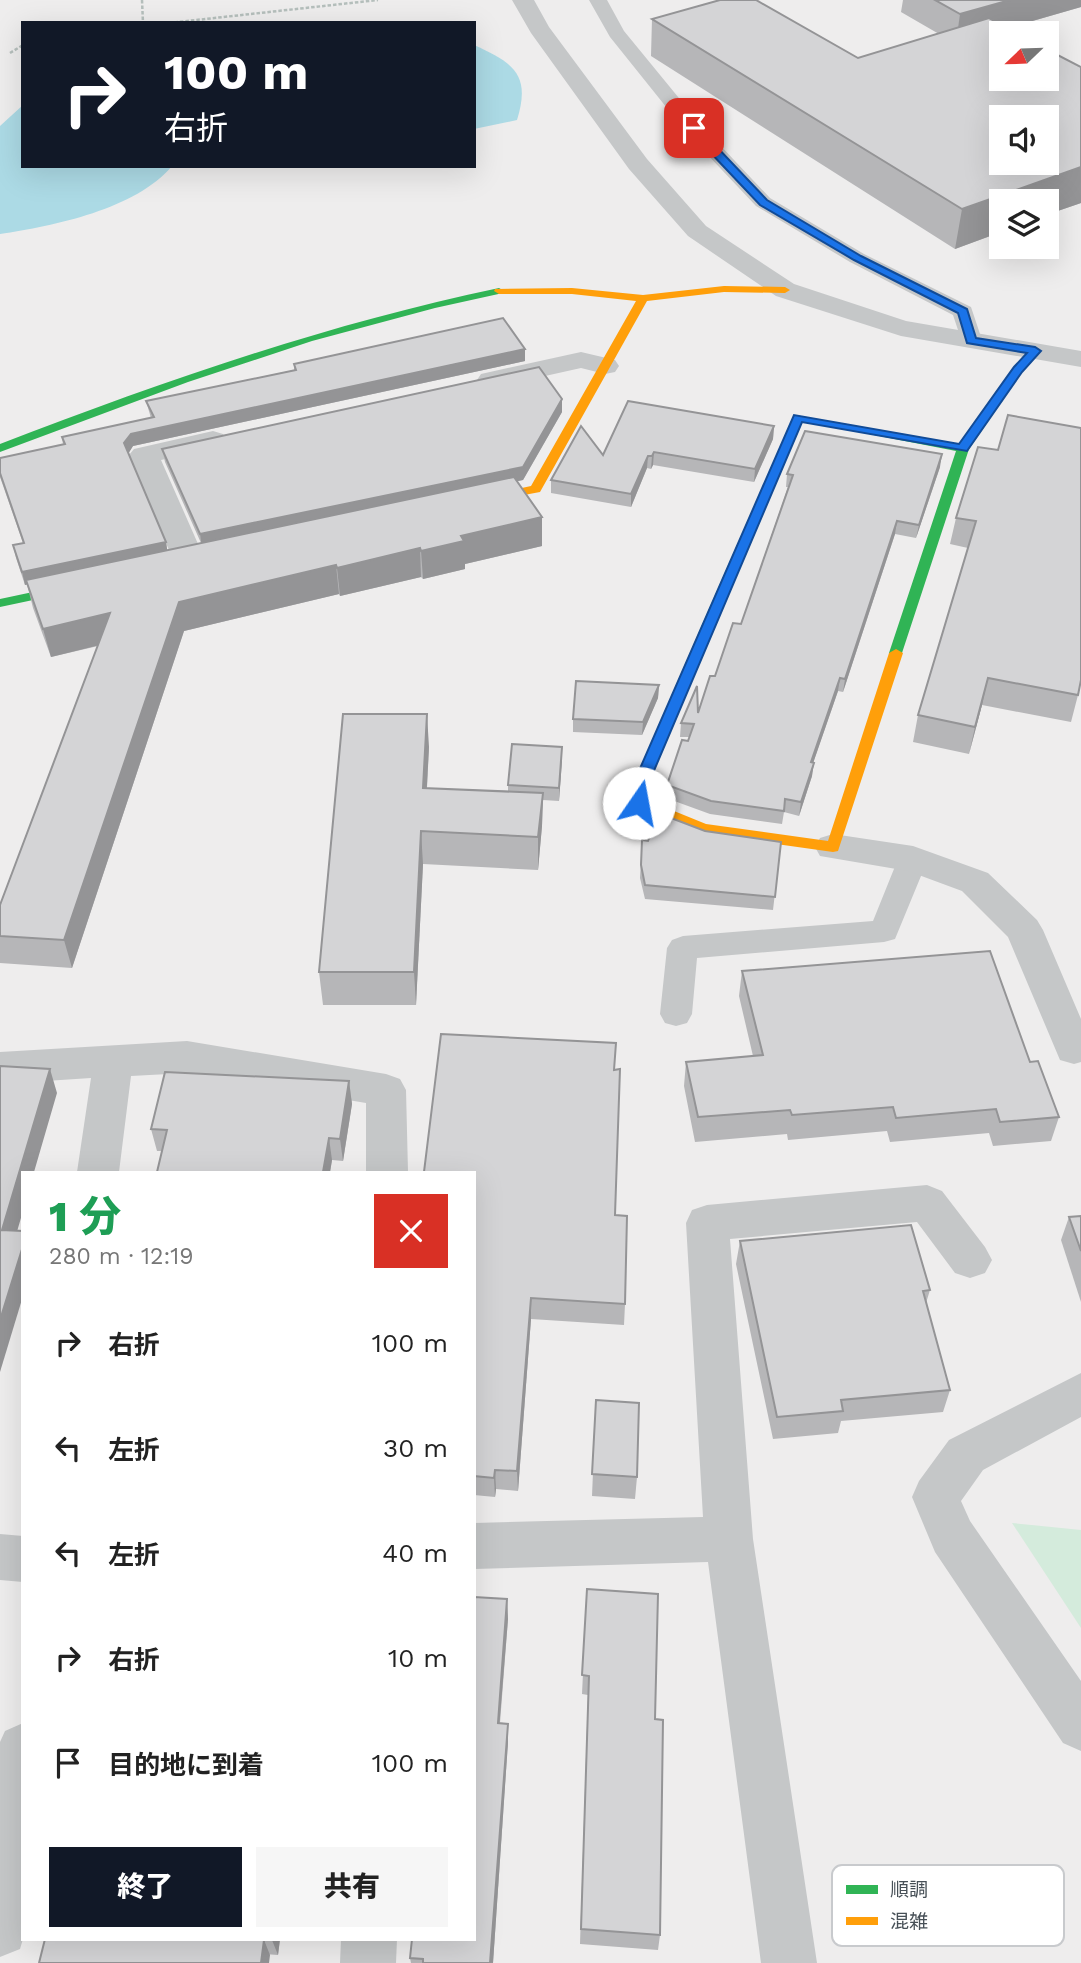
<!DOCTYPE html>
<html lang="ja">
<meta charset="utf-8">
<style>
body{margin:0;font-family:"Work Sans","Noto Sans JP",sans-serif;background:#f6f6f6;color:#222;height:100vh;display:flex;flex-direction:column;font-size:26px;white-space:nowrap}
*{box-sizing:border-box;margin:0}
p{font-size:23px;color:#767676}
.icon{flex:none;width:38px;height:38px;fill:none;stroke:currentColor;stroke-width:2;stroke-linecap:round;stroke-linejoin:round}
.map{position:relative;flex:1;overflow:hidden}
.sheet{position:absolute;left:21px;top:1171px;width:455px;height:770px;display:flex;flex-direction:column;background:#fff;border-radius:0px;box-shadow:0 7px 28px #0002}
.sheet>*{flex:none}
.guide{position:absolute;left:21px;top:21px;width:455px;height:147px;border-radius:0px;box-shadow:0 7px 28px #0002;background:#111827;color:#fff;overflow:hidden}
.needle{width:46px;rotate:247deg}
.tools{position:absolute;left:989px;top:21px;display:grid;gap:14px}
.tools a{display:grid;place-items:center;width:70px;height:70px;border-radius:0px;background:#fff;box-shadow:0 7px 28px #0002;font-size:35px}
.pin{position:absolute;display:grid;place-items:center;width:60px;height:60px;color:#fff;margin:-30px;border-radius:14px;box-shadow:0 4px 10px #0006}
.me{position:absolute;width:77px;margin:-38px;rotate:12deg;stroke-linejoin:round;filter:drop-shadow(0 0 5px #0008)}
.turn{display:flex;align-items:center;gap:24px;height:147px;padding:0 28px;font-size:32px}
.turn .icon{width:91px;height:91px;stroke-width:2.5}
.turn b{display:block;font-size:49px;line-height:60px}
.round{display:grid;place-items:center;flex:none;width:74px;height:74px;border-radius:0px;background:#f6f6f6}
.summary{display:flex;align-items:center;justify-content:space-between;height:119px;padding:0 28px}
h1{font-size:42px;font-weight:800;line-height:52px;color:#1e9e55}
.action{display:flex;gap:14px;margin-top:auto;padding:14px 28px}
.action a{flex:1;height:80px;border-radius:0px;background:#111827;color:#fff;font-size:28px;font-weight:800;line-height:80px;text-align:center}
.action a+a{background:#f6f6f6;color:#222}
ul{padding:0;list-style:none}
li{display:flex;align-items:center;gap:21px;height:105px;padding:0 28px}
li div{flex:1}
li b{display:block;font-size:26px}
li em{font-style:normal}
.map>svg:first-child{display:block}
.green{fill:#d4ebdc}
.water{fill:#acdae5}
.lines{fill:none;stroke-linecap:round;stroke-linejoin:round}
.path{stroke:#b5bfbc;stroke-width:2.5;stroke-dasharray:3.5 2;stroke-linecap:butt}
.lane{fill:#c5c7c8;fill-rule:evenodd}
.street{fill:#c5c7c8;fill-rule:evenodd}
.fast{fill:#30b455;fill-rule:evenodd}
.slow{fill:#ff9f0a;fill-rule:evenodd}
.wall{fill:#b6b6b8}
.shaded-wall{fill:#949496}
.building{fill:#d4d4d6;stroke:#949496;stroke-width:2;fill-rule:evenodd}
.route{fill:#1a73e8;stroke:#114b97;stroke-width:2}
.key{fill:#fff;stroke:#c8cacd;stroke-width:2}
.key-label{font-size:19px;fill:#475057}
</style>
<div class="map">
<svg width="1081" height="1963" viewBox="0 0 1081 1963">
<rect width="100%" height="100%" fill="#eeeded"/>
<path class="green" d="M1012,1523l69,7v98z"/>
<g class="water">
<path d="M474,45c40,18 57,30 43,75l-43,9z"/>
<path d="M23,105v61h149c-36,43 -118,60 -172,68v-108z"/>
</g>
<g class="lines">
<g class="path">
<path d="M142,0l1,23"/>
<path d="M169,23l209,-23"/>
<path d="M10,53l13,-8"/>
</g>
<g class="lane">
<path d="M589,0h18l17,31 77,94 69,73 94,56 107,53 11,33 -3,5h-16l-10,-30 -103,-53 -94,-56 -69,-73 -77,-96z"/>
<path d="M913,848l11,4 4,7 -33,80 -11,3 -187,16 -5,56 -5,9 -11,3 -11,-3 -5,-9 7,-66 5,-8 11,-4 190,-15 25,-62 4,-7z"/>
</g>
<g class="street">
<path d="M512,0h22l15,27 98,132 59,67 88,58 112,37 175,30v16l-180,-31 -125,-40 -88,-60 -59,-67 -98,-136z"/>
<path d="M581,352l34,8 4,6 -4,6 -10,2 -24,-6 -90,20 -10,-2 -4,-6 4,-6z"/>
<path d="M213,431l10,3 4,6 -4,6 -62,14 45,102 -5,7 -11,2 -11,-2 -5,-7 -45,-107 5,-6z"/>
<path d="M833,834l80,12 75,27 49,47 6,10 38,89v43l-7,2 -14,-4 -52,-123 -46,-46 -54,-20 -88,-15 -5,-9 5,-9z"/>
<path d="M187,1041l199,33 14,5 6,11 2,82h-42v-69l-179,-30 -56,3 -12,96h-42l14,-94 -91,6v-32z"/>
<path d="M927,1185l15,6 43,56 7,13 -7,13 -15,5 -15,-5 -38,-51 -187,17 23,300 64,424h-56l-53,-401 -234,7v-46l229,-6 -17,-294 6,-13 15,-5z"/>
<path d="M1081,1373v44l-98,53 -22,31 9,20 111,160v70l-18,-8 -128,-191 -23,-55 7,-16 30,-41z"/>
<path d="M0,1534l23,2v46l-23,-2z"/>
<path d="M23,1723v216l-3,10 -20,8v-215l5,-11z"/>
<path d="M341,1939h56l-1,24h-56z"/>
</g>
<g class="fast">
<path d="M499,288l5,3 -1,2 -68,15 -123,33 -124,41 -188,70v-8c164,-63 327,-120 499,-156z"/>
<path d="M1035,348l6,3 -19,21 -53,77 -68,207h-10l-2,-3 67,-202 -154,-30 -90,213 -2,3h-10l-2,-3 96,-219 166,30 54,-77 17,-19z"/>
<path d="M80,582l6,4 -1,3 -85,18v-8z"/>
</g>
<g class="slow">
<path d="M724,286l61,1 5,3 -5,3 -61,-1 -77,9 -107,191 -70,13v-6l61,-13 105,-185 -64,-7h-73l-5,-3 1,-2 77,-1 71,7z"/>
<path d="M705,630l7,4 -63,146 -2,20 59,24 122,17 61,-188 7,-4 7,4 -65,198 -5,1 -129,-18 -70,-27 -2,-4 3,-23 63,-146z"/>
</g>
</g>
<g class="wall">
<path d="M903,0h178v7l-73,21 73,175 -35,12v-14h-45v31l-46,17 -304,-193 1,-37 206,39 81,-24 -38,-22z"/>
<path d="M525,349v12l-392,85 -5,7 38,89 1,8 34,-7 -36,-81 -3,-13 400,-37 -39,68 -6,1 25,65 -77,18v5l-42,10 -2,-2 -81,19 -1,-2 -155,37 -112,337 -72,-5v-58l98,-259 -47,11 -18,-49 -6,-24 -2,1 -9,-27 -3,-13 10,-2 -23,-66v-19l63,-13 -1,-8 89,-19 -5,-17 148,-31v-6z"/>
<path d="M774,426l-1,13 -19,43 -101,-17 -2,4 -4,-1 -16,39 -80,-14v-13l52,-25z"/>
<path d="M978,447l100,248 -7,27 -89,-17 -13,49 -56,-12 5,-27 50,-167 -18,-4 6,-26z"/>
<path d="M940,467l-24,71 -21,-4 -52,158 -5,-1 -25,72 -1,13 -13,40 -15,-4 -2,12 -72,-10 -44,-16 1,-13 23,-48h-10l1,-14 17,-10 43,-89 47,-137h-2l1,-13z"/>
<path d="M659,685l-1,13 -16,37 -69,-3v-13z"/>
<path d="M429,747l-2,41 81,3v-6l54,-38 -3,54 -16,-1 -1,26 -4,44 -115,-6 -7,141h-93l-4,-33z"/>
<path d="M705,831l76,11 -8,68 -128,-11 -5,-21 2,-38 6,1z"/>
<path d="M742,971l288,91 29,55 -8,24 -58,5 -4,-13 -99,9 -3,-11 -99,9 -1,-6 -92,8 -11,-56 2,-24 67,-6 -14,-60z"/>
<path d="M615,1070v145l10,89 -1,21 -93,-6 -13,172 -22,-2 -1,8 -21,-2v-323z"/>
<path d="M349,1081l3,23 -9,57 -11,-1 -2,12h-173l5,-21h-5l-6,-22z"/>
<path d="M1081,1216v86l-20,-62 8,-23z"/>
<path d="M740,1241l190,49 -4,13 24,87 -7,22 -102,9 -3,12 -65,6 -37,-175z"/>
<path d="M596,1400l41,77 -2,22 -43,-3z"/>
<path d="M587,1589l68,130 5,216 -2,15 -78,-6 8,-249 -6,-1z"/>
<path d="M507,1599l1,20 -8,104 8,1v18l-15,221h-82l-1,-5z"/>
<path d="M45,1939h235l-2,16z"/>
</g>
<g class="shaded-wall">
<path d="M1010,0h71v7l-125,36 4,-29z"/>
<path d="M1081,167v36l-35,12v-14h-45v31l-46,17 7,-40z"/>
<path d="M525,349v12l-392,85 -6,10 -3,-13 7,-9z"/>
<path d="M562,399v13l-39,68 -321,68 -2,-14z"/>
<path d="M774,426l-1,13 -19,43 1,-13z"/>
<path d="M654,452l-1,13 -2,4 1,-13z"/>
<path d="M942,454l-2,13 -24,71 3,-13z"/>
<path d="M648,456l-1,12 -16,39v-13z"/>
<path d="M542,517v29l-77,18v5l-42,10 -2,-28 40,-15z"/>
<path d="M897,521l-2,13 -52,158 2,-13z"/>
<path d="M166,542l2,13 -143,30 -3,-13z"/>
<path d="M420,548l1,29 -81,19 -3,-28z"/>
<path d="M336,565l3,29 -155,37 -112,337 -8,-28 115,-338z"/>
<path d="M110,613l6,28 -65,16 -8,-28z"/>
<path d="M840,678l-2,13 -29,84 2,-13z"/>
<path d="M988,678l-6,27 -13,49 6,-27z"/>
<path d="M659,685l-1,13 -16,37 1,-13z"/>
<path d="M427,714l2,33 -4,74 -2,-33z"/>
<path d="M562,747v13l-3,41v-13z"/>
<path d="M814,763l-2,13 -13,40 2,-14z"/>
<path d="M543,793l-1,33 -4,44v-33z"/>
<path d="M421,831l2,33 -7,141 -2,-33z"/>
<path d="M50,1069l7,24 -23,79h-11v39l-12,41 -9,-22z"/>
<path d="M349,1081l3,23 -9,57 -3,-22z"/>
<path d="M329,1138l3,22 -2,12h-7z"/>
<path d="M23,1246v50l-23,76v-52z"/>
<path d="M531,1298v21l-13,172 -1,-20z"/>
<path d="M495,1470l1,19 -1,8 -1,-19z"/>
<path d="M507,1599l1,20 -10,122v-18z"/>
<path d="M508,1724v18l-15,221h-3z"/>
<path d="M272,1939h8l-2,16 -6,-15z"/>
<path d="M264,1940l6,15 -1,8h-8z"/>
</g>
<g class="building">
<path d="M720,0h36l102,58 131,-40 28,15h-16v46h45v-30l35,18v100l-119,42 -310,-190zM1001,117h45v46h-45z"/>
<path d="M935,0h75l-50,14z"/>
<path d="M503,318l22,31 -394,85 -7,9 42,99 -144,30 -9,-27 11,-2 -24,-70v-15l65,-14 -3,-7 92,-20 -8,-16 150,-31 -2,-6z"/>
<path d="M539,367l23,32 -39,68 -323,67 -38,-85z"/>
<path d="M628,401l146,25 -19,43 -101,-17 -2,4h-4l-17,38 -80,-14 30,-54 22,29z"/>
<path d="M1008,415l73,13v252l-3,15 -90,-17 -13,49 -57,-12 58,-194 -20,-3 22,-71 20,3z"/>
<path d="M805,431l137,23 -23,71 -22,-4 -52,158 -5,-1 -29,84 3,1 -13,39 -16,-3 -1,12 -73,-10 -44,-16 15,-45 6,1 6,-17 -13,-1 16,-37 1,27 12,-37h5l18,-53 8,1 52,-149 -6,-1z"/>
<path d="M514,477l28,40 -81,19 3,5 -43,10 -1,-3 -83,20 -1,-3 -157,37 -115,338 -64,-4v-31l110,-292 -67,16 -17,-49z"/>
<path d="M576,681l83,4 -16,37 -70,-3z"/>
<path d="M343,714h84l-4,74 120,5 -5,44 -117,-6 -7,141h-95z"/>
<path d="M512,744l50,3 -3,41 -51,-3z"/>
<path d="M658,813l47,18 76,11 -6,55 -130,-12 -4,-20 1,-25 6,1z"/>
<path d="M990,951l40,111 8,-1 21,56 -59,5 -4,-13 -100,9 -3,-11 -101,8 -2,-5 -92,7 -12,-55 77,-7 -21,-84z"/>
<path d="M441,1034l175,9 -2,27 6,-1 -5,146 12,1 -2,88 -94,-6 -14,173 -22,-1 -1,8 -20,-2v-304h-50z"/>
<path d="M0,1066l50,3 -48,161 21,1v15l-23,74z"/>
<path d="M165,1072l184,9 -9,58 -11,-1 -6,34h-166l10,-42 -16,-1z"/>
<path d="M1081,1216v35l-12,-34z"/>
<path d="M911,1225l19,65 -7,1 27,99 -109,10 2,11 -66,6 -37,-176z"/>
<path d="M596,1400l43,3 -2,74 -45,-3z"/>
<path d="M587,1589l71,5 -3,125 8,1 -3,215 -79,-6 8,-253 -7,-1z"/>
<path d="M474,1597l33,2 -9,124 10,1 -18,239h-67v-4l-13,-1 2,-19h62z"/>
<path d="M45,1939h227v1h-8l-3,23h-222z"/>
</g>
<path class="route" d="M690,126h7l70,74 94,56 106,53 9,29 59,9 6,4 -19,21 -55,79 -165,-29 -152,358 -3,23 -8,5 -7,-5 3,-23 159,-365 165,29 55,-77 13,-14 -60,-10 -9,-30 -104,-53 -94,-55 -70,-74z"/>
<rect x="832" y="1865" width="232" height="81" rx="10" class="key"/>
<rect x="846" y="1885" width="32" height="9" fill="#30b455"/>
<rect x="846" y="1917" width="32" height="8" fill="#ff9f0a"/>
<g class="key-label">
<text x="890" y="1896">順調</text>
<text x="890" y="1928">混雑</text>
</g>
</svg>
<div class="tools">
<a><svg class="needle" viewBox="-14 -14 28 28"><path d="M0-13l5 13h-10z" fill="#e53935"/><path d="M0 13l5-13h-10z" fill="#767676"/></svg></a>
<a><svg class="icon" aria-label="sound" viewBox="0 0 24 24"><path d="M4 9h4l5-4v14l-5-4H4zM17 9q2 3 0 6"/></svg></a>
<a><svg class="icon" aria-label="layers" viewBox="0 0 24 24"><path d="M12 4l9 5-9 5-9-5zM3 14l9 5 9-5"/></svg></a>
</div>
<div class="pin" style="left:694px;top:128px;background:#d93025"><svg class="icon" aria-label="arrive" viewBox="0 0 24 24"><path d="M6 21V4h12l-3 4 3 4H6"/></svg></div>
<svg class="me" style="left:639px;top:803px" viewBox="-20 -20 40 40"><circle r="19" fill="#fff"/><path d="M0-13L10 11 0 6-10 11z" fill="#1a73e8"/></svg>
<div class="guide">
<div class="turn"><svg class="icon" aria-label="right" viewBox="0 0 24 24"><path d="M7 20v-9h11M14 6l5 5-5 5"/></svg><div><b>100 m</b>右折</div></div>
</div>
<section class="sheet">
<div class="summary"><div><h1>1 分</h1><p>280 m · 12:19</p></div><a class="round" style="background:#d93025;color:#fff"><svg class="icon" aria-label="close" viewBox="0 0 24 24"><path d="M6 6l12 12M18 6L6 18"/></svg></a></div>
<ul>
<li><svg class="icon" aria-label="right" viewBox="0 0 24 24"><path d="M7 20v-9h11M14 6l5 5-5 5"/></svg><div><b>右折</b></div><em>100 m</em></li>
<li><svg class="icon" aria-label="left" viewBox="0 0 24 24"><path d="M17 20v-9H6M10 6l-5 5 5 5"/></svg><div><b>左折</b></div><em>30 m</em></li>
<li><svg class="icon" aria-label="left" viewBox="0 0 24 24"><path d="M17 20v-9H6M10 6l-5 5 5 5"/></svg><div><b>左折</b></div><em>40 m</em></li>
<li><svg class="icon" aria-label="right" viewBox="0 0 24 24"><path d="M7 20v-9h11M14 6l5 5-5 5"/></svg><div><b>右折</b></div><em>10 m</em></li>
<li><svg class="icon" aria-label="arrive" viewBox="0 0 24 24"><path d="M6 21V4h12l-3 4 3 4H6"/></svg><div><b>目的地に到着</b></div><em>100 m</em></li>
</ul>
<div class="action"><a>終了</a><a>共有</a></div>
</section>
</div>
